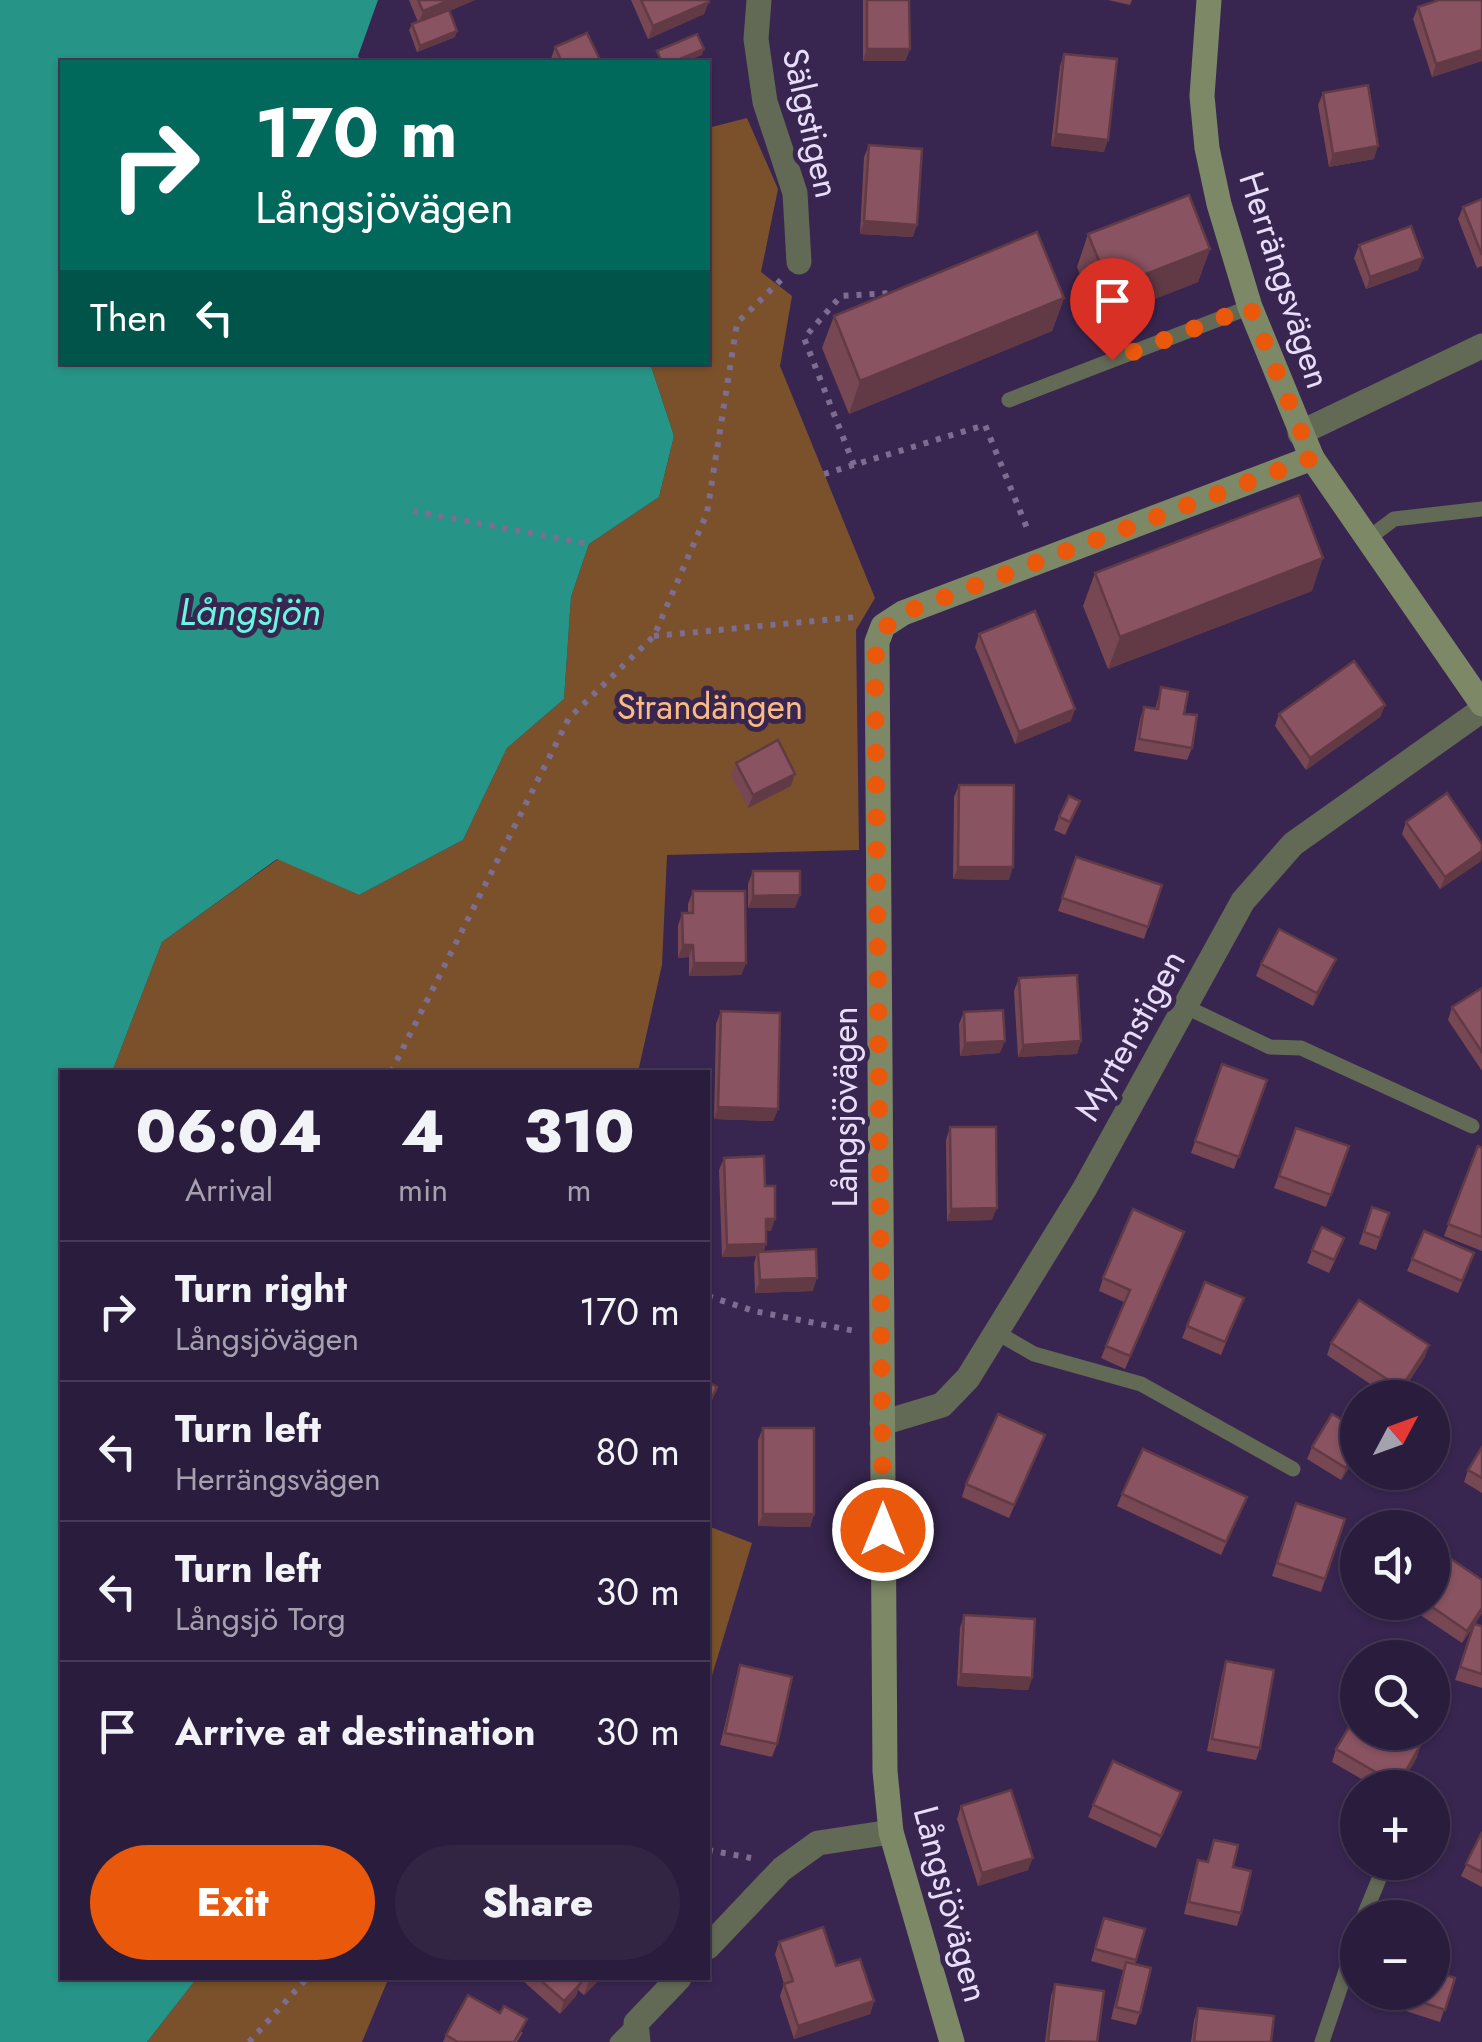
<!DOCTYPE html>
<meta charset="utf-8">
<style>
body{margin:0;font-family:Jost,sans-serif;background:#322543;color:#f1f3f6;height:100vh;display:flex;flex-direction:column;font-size:38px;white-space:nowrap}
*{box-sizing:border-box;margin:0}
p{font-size:32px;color:#a5a1af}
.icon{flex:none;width:55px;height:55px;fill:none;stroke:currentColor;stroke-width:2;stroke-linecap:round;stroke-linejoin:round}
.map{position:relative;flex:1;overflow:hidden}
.details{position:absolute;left:60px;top:1070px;width:650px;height:910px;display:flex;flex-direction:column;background:#2a1c3c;border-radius:0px;box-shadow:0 2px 8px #0004,0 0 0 2px #463a56}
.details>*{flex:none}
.hud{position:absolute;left:60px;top:60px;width:650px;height:305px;border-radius:0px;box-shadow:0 2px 8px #0004,0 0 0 2px #463a56;background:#00695c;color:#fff;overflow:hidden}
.needle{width:65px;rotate:49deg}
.fabs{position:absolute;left:1340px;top:1380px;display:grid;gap:20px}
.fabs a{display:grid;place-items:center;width:110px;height:110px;border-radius:50%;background:#2a1c3c;box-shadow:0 2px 8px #0004,0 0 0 2px #463a56;font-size:50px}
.pin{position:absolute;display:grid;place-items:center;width:85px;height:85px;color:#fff;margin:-102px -42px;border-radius:50% 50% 50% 0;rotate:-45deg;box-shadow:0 0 10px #0007}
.pin .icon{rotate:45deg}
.me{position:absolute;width:110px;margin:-55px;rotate:0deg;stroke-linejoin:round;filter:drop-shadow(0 0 8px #0008)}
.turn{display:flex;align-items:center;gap:35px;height:210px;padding:0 30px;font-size:45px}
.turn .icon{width:130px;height:130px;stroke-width:2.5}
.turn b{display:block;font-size:70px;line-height:85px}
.then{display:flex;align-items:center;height:95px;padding:0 30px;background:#0003;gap:20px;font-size:38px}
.eta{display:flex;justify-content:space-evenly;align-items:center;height:170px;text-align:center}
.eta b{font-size:60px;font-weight:800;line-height:70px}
.primary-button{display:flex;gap:20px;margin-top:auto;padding:20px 30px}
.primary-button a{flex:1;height:115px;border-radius:60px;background:#ea580c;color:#fff;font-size:40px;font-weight:800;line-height:115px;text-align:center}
.primary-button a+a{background:#322543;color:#f1f3f6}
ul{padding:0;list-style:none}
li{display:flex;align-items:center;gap:30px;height:140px;padding:0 30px;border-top:2px solid #463a56}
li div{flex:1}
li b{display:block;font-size:38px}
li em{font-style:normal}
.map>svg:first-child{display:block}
.green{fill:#7a512a}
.water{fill:#269486}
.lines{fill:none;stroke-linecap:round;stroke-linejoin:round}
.path{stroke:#7c6d91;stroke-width:6;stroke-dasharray:5 8;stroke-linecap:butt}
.lane{stroke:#626954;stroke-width:15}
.street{stroke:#626954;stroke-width:25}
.secondary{stroke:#7d8866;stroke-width:25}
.wall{fill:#774754}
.shaded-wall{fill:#613a45}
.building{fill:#8a5362;stroke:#613a45;stroke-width:2.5}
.route{stroke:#ea580c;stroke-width:18;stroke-dasharray:0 32.4}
.labels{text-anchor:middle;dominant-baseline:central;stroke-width:10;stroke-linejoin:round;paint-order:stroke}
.street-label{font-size:35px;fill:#e7ddf8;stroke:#382650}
.park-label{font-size:35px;fill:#fabb83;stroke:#382650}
.water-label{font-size:38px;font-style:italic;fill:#67f7e3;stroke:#382650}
</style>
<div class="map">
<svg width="1482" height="2042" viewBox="0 0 1482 2042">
<rect width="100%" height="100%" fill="#382650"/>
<g class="green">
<path d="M747,118l31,71 -17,83 31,24 -12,70 95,232 -19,32 3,220 -192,5 -5,110 -24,107h-526l50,-130 116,-83 81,36 104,-55 44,-92 57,-49 7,-102 18,-53 70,-47 15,-61 -24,-73 58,-1v-234z"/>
<path d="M708,1526l44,17 -41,136 -3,1z"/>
<path d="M197,1978h196l-6,4 -25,60h-215z"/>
</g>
<path class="water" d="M0,0h378l-20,56 3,6h-299v300l588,1 24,73 -15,61 -70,47 -18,53 -7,102 -57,49 -44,92 -104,55 -82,-36 -115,83 -50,130h-50v906h135l-50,64h-147z"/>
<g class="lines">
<g class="path">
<path d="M854,465l-50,-127 37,-42 51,-3"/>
<path d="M824,474l161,-49 44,108"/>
<path d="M413,511l176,33"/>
<path d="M654,636l203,-19"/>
<path d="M391,1072l178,-354 85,-82 53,-123 30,-190 44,-43"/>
<path d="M708,1296l46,15 101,20"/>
<path d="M708,1850l43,8"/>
<path d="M249,2042l58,-64"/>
</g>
<g class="lane">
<path d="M1009,400l241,-93"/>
<path d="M1370,537l24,-18 88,-10"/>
<path d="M1186,1007l84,40 31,1 171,78"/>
<path d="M996,1332l38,22 107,30 152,85"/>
<path d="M1363,1918l23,-56"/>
<path d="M617,2042l19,-19"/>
<path d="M1322,2042l36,-107"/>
</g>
<g class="street">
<path d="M759,0l-3,39 9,63 30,91 4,69"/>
<path d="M1300,433l182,-87"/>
<path d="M882,1423l60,-18 26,-27 117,-190 158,-287 50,-57 189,-134"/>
<path d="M708,1947l74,-78 36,-26 73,-11"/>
<path d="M638,2042l-2,-19 43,-45"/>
</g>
<g class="secondary">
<path d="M1209,0l-7,96 5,52 12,56 31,103 62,151 170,246"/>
<path d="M952,2042l-61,-210 -6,-61 -8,-1129 6,-16 20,-13 409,-155"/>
</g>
</g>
<g class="wall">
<path d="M409,0h66l-26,11 6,26 -38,15 -8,-22 3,-6 6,-2z"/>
<path d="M631,0h77l-4,14 -56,25z"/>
<path d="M863,0h46l1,49 -5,12h-42z"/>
<path d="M1108,0h24l-2,5z"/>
<path d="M1482,0v61l-50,16 -19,-58 5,-12z"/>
<path d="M555,47l46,15h-49l-1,-3z"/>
<path d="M1064,54l40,98 -53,-6 9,-80z"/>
<path d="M1323,93l51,66 -45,8 -11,-62z"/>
<path d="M869,145l44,92 -53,-3 4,-77z"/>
<path d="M1482,199v67l-5,2 -19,-49 5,-12z"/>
<path d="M1088,234l122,15 -12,33 -100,39 -21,-54z"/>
<path d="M1359,245l64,13 -5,12 -52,19 -12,-31z"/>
<path d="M1064,298l-12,33 -203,83 -27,-66 12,-32z"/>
<path d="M1095,573l217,18 -204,78 -25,-63z"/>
<path d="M979,634l92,87 -56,23 -40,-97z"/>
<path d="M1161,687l23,27 8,34 -5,12 -53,-9 6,-32 4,-12 11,2z"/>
<path d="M1385,705l-5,12 -74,53 -31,-44 4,-12z"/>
<path d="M736,763l55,23 -43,22 -17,-33z"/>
<path d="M959,785l50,95 -56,-1 1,-82z"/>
<path d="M1075,813l-10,22 -11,-5 5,-13z"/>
<path d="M1406,822l76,22 -1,17 -41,28 -38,-55z"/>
<path d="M1076,857l86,28 -18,54 -86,-28z"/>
<path d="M753,871l42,37h-47v-24z"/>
<path d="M693,891l53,72 -5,12 -52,1v-19l-11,1v-32l4,-13h6v-9z"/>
<path d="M1261,964l70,7 -18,35 -57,-30z"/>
<path d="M1019,978l62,63 -4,13 -59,3 -4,-66z"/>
<path d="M1482,988v83l-34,-51 4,-13z"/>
<path d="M721,1011l57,98 -5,12 -59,-2 2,-95z"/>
<path d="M964,1012l36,41 -40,3 -1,-32z"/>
<path d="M1222,1064l45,16 -33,89 -43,-16z"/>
<path d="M950,1127l42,93 -45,1 -1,-81z"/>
<path d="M1296,1128l53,18 -23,61 -52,-19z"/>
<path d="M1478,1146l4,2v103l-38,-15z"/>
<path d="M724,1158l47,73h-5l-2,21 49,39 -58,2 -1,-29 2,-8 -34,1 -3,-87z"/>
<path d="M1372,1207l17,6 -13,37 -17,-6z"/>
<path d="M1184,1232l-59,137 -24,-11 23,-56 -25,-11 4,-13z"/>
<path d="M1312,1250h28l-11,23 -22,-10z"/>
<path d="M1412,1259l58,6 -12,28 -51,-22z"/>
<path d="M1205,1282l39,16 -23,57 -39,-17z"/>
<path d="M1331,1343l94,14 -27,41h-7l-64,-43z"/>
<path d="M763,1428l51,86 -4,13 -52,-1v-86z"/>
<path d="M1045,1435l-36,83 -47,-21 4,-13z"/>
<path d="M1312,1447l46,7 -17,26 -34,-21z"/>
<path d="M1482,1447v46l-18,-11 4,-12z"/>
<path d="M1122,1494l125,3 -26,58 -104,-49z"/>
<path d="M1296,1503l49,16 -24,73 -49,-16z"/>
<path d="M1482,1580v33l-7,11 7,2v62l-27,-8 18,-53 -11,16 -61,-41h31z"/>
<path d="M964,1615l68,63 -4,12 -71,-4 3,-58z"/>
<path d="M1226,1661l34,87 -4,12 -49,-9 15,-77z"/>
<path d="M740,1665l37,79 -5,13 -52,-12 16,-67z"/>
<path d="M1336,1749l81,8 -18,31h-22l-45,-26z"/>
<path d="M1093,1805h83l-20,43 -68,-31z"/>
<path d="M961,1806l67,64 -50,16 -21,-67z"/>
<path d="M1482,1832v55l-21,-11z"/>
<path d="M1214,1840l19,27 8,46 -4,13 -53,-12 10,-42 4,-12 9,2z"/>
<path d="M1104,1918l41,11 -10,35 5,49 -4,12 -25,-6 12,-49 -32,-9z"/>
<path d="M779,1942l57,24 38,35 -4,13 -76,25 -14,-43 4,-12 -9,-30z"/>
<path d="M520,1978h81l-17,17 -6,-5 -2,6 -16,18z"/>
<path d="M1455,1978l-15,44 -59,-19 3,-11h48z"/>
<path d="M1055,1984l42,58h-52l6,-46z"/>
<path d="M1198,2008l73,34h-80l3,-22z"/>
<path d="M523,2032l-6,10h-74l3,-7z"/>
</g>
<g class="shaded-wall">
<path d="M450,0h25l-56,24 4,-13z"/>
<path d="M709,2l-5,12 -56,25 5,-13z"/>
<path d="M457,31l-2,6 -38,15 3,-6z"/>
<path d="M704,49l-2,6 -17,7h-12z"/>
<path d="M867,49h43l-5,12h-42z"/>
<path d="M1482,50v11l-50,16 4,-13z"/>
<path d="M1056,134l52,6 -4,12 -53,-6z"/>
<path d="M1378,146l-4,13 -45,8 4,-13z"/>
<path d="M864,221l53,4 -4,12 -53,-3z"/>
<path d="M1210,249l-12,33 -100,39 12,-33z"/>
<path d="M1423,258l-5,12 -52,19 4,-12z"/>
<path d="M1064,298l-12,33 -203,83 11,-33z"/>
<path d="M1323,558l-11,33 -204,78 12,-32z"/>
<path d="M1385,705l-5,12 -74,53 4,-12z"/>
<path d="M1075,709l-4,12 -56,23 4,-12z"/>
<path d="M795,774l-4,12 -43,22 5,-13z"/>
<path d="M1482,851l-1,10 -41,28 5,-12z"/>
<path d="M958,867h55l-4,13 -56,-1z"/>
<path d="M800,895l-5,13h-47l5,-12z"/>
<path d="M683,945h10l-4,12 -11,1z"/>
<path d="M1336,959l-5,12 -18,35 4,-13z"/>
<path d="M694,963h52l-5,12 -52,1z"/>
<path d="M1005,1041l-5,12 -40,3 5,-13z"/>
<path d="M1081,1041l-4,13 -59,3 5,-12z"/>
<path d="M718,1107l60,2 -5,12 -59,-2z"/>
<path d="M997,1208l-5,12 -45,1 4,-12z"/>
<path d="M766,1219h9l-4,12h-10z"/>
<path d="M766,1244l-4,12 -4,-4 -2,4 -34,1 5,-12z"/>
<path d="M817,1278l-4,13 -58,2 5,-13z"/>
<path d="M1429,1345l-4,12 -28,41 4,-10z"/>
<path d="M1358,1449v5l-17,26 5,-12z"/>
<path d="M763,1514h51l-4,13 -52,-1z"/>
<path d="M1482,1608v5l-20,30 5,-12z"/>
<path d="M961,1674l71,4 -4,12 -71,-4z"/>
<path d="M1421,1744l-4,13 -18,31h-2z"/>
<path d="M1033,1858l-5,12 -50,16 4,-13z"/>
<path d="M593,1978h8l-17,17 4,-12z"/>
<path d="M581,1983l-5,13 -16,18 4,-13z"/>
<path d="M874,2001l-4,13 -76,25 4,-13z"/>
</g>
<g class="building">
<path d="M418,0h32l-27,11z"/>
<path d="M641,0h67l1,2 -56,24z"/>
<path d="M867,0h42l1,49h-43z"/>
<path d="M1439,0h43v50l-46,14 -18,-57z"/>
<path d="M449,10l8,21 -37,15 -8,-22z"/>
<path d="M587,33l14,29h-39l-7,-15z"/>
<path d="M697,34l7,15 -31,13h-11l-5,-11z"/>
<path d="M1064,54l53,5 -9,81 -52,-6z"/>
<path d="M1368,85l10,61 -45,8 -10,-61z"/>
<path d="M869,145l53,4 -5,76 -53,-4z"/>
<path d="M1189,195l21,54 -100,39 -22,-54z"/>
<path d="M1482,199v56l-19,-48z"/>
<path d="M1411,226l12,32 -53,19 -11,-32z"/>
<path d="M1037,232l27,66 -204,83 -26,-65z"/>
<path d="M1299,495l24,63 -203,79 -25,-64z"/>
<path d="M1035,611l40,98 -56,23 -40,-98z"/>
<path d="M1354,661l31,44 -75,53 -31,-44z"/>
<path d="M1161,687l27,5 -4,22 13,1 -5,33 -53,-9 5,-32 14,2z"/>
<path d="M778,740l17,34 -42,21 -17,-32z"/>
<path d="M959,785h55l-1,82h-55z"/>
<path d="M1447,793l35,51v7l-37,26 -39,-55z"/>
<path d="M1069,796l11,5 -10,21 -11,-5z"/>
<path d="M1076,857l86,28 -14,42 -86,-29z"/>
<path d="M753,871h47v24l-47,1z"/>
<path d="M693,891h52l1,72h-52l-1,-18h-10l-1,-32h11z"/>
<path d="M1279,929l57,30 -19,34 -56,-29z"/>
<path d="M1077,975l4,66 -58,4 -4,-67z"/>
<path d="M1482,988v64l-30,-45z"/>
<path d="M1003,1010l2,31 -40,2 -1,-31z"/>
<path d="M721,1011l59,2 -2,96 -60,-2z"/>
<path d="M1222,1064l45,16 -28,77 -44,-16z"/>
<path d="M950,1127h46l1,81 -46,1z"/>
<path d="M1296,1128l53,18 -18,49 -52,-19z"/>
<path d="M1478,1146l4,2v89l-34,-13z"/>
<path d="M764,1156l1,30h10v33h-9v25l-39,1 -3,-87z"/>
<path d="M1372,1207l17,6 -9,25 -16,-6z"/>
<path d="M1133,1209l51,23 -54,124 -24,-10 24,-56 -27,-12z"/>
<path d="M1322,1227l22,11 -10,22 -22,-10z"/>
<path d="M1424,1231l50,22 -12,28 -50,-22z"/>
<path d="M816,1249l1,29 -57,2 -2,-28z"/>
<path d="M1205,1282l39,16 -19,44 -38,-16z"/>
<path d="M1359,1300l70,45 -28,43 -70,-45z"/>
<path d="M708,1382l9,5 -9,19z"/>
<path d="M998,1414l47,21 -31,70 -48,-21z"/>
<path d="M1332,1414l26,15v20l-12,19 -34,-21z"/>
<rect x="763" y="1428" width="51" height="86"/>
<path d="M1482,1447v31l-14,-8z"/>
<path d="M1143,1449l104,48 -21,45 -104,-48z"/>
<path d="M1296,1503l49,16 -20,60 -48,-16z"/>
<path d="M1432,1546l50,34v28l-15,23 -42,-29h7z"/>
<path d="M964,1615l71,4 -3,59 -71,-4z"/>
<path d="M1474,1624l8,2v48l-22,-7z"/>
<path d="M1226,1661l48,9 -14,78 -48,-9z"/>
<path d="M740,1665l52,12 -15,67 -52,-11z"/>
<path d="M1358,1712v20h42l21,12 -23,41 -62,-36z"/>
<path d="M1113,1761l68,31 -20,44 -68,-31z"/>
<path d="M1011,1790l22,68 -51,15 -21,-67z"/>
<path d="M1482,1832v40l-16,-8z"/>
<path d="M1214,1840l24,5 -5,22 18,4 -10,42 -52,-11 9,-42 10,2z"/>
<path d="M1104,1918l41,11 -9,31 -41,-11z"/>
<path d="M823,1927l13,39 24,-7 14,42 -76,25 -14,-42 9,-3 -14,-39z"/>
<path d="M1126,1962l25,6 -11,45 -24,-6z"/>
<path d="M1432,1970l23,8 -10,32 -53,-18h40z"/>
<path d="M538,1978h37l6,5 -17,18z"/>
<path d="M1055,1984l49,7 -7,51 -49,-1z"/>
<path d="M468,1995l32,18 4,-7 23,13 -13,23h-56l-12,-7z"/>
<path d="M1198,2008l76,8 -3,26h-77z"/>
</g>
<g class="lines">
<path class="route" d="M883,1530l-8,-867c2,-26 7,-36 28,-50l409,-155 -62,-151 -138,53"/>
</g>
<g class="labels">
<g class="street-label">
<text transform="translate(811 123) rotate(77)">Sälgstigen</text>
<text transform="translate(1285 280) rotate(72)">Herrängsvägen</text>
<text transform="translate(1130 1035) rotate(-61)">Myrtenstigen</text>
<text transform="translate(845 1107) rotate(-90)">Långsjövägen</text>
<text transform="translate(951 1904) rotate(75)">Långsjövägen</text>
</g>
<g class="park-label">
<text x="710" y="707">Strandängen</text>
</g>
<g class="water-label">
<text x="250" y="611">Långsjön</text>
</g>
</g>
</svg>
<div class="fabs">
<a><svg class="needle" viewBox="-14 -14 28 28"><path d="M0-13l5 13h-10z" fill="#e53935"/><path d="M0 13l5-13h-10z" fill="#a5a1af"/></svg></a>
<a><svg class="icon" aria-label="sound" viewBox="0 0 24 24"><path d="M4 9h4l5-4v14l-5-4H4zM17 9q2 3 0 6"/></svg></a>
<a><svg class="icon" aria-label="search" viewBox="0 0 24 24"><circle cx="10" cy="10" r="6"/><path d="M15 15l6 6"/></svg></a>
<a>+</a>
<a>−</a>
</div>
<div class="pin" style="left:1112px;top:360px;background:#d93025"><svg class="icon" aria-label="arrive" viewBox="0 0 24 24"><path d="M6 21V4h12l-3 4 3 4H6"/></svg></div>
<svg class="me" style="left:883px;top:1530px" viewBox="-20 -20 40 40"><circle r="17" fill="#ea580c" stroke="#fff" stroke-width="3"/><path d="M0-11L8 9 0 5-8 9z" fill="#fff"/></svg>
<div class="hud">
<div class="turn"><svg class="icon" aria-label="right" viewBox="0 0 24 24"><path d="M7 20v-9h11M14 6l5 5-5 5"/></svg><div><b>170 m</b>Långsjövägen</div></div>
<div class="then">Then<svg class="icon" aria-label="left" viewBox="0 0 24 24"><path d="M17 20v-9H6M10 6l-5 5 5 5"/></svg></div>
</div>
<section class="details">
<div class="eta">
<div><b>06:04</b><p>Arrival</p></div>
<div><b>4</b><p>min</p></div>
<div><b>310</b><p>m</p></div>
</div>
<ul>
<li><svg class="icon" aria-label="right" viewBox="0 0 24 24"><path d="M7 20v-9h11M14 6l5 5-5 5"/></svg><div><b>Turn right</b><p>Långsjövägen</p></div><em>170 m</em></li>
<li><svg class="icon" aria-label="left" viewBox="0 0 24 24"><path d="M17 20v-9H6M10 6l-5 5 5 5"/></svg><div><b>Turn left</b><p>Herrängsvägen</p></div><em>80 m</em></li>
<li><svg class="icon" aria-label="left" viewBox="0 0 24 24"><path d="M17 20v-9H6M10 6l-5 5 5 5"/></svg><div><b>Turn left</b><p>Långsjö Torg</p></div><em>30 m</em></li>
<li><svg class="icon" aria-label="arrive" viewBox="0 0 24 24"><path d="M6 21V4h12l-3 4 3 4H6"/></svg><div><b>Arrive at destination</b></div><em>30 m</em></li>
</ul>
<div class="primary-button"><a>Exit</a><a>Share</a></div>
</section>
</div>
